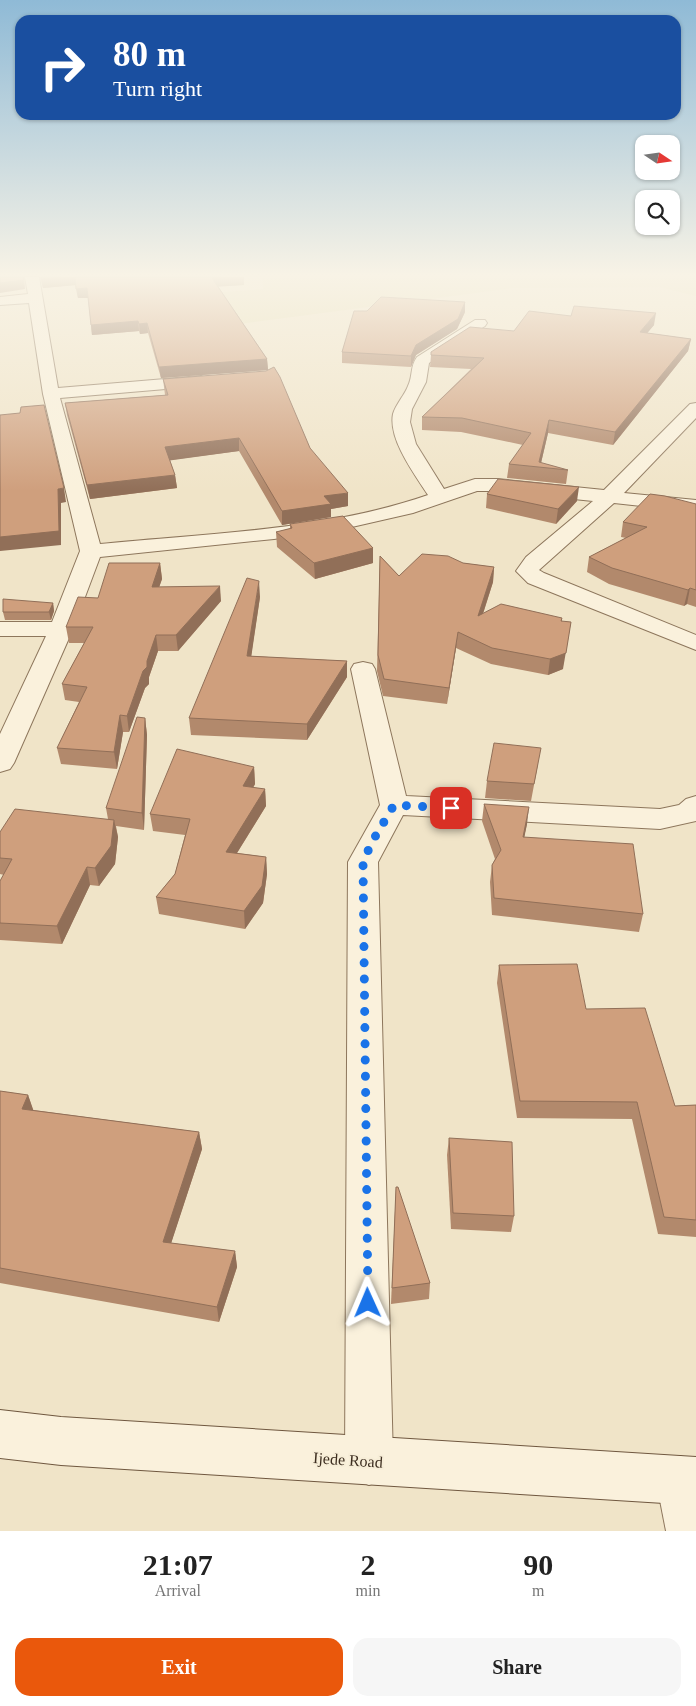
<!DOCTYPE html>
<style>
body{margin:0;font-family:Georgia,serif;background:#f6f6f6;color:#222;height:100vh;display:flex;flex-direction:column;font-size:19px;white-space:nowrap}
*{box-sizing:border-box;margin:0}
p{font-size:16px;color:#767676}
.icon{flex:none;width:28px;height:28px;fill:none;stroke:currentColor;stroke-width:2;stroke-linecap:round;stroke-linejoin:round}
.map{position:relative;height:1531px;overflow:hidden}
.sheet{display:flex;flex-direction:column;background:#fff;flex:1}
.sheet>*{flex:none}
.hud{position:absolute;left:15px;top:15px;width:666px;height:105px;border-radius:15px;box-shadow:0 1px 4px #0004;background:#1a4fa0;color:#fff;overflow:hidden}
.needle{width:32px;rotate:103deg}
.tools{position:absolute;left:635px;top:135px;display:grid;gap:10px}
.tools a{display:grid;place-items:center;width:45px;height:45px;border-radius:10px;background:#fff;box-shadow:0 1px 4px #0004;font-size:25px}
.pin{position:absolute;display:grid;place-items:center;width:42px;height:42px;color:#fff;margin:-21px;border-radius:10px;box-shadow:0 2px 8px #0006}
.me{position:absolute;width:55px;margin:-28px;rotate:359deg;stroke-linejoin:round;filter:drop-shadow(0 0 4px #0008)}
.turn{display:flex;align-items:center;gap:18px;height:105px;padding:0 15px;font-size:22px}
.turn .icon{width:65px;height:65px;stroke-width:2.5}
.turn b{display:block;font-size:35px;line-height:42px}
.eta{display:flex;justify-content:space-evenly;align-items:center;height:85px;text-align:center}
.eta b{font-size:30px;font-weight:600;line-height:35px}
.action{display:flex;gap:10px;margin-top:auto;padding:10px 15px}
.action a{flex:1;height:58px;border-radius:15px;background:#ea580c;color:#fff;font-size:20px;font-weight:600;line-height:58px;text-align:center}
.action a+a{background:#f6f6f6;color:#222}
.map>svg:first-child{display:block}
.farmland{fill:#e6deb5}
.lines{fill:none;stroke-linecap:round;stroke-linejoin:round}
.minor-casing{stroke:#8d765c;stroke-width:2}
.secondary-casing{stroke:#6f573f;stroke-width:2}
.minor{fill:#faf1dc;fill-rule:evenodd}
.secondary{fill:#faf1dc;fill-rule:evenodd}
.wall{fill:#b2896c}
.shaded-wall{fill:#916f58}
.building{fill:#cf9f7d;stroke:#916f58}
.route{stroke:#1a73e8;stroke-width:9;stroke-dasharray:0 16.2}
.labels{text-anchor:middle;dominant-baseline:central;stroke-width:4;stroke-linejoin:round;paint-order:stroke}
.near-street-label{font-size:16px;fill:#3d2e20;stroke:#f7eed8}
</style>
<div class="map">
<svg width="696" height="1531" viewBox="0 0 696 1531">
<rect width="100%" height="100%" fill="#f0e4c8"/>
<path class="farmland" d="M263,277h433v19l-37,-9 -146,1 -327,43 -13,-35 90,-7z"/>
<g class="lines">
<g class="minor-casing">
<g id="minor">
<path d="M25,277h14l19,111 143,-12 6,2 2,3 -2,3 -6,2 -141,12 40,146c109,-11 224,-13 328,-49 -13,-20 -40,-56 -35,-81 3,-10 11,-18 15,-28 5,-10 2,-20 9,-29l58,-37h10l2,3 -2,3 -56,37 -3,19 -14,27 -2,13 6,22 28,45 31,-10h22l107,11 86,-86 6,-1v15l-72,75 72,7v12l-82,-9 -75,67 5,3 152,62v15l-168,-67 -12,-12 10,-14 67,-56 -96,-10h-20l-64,22 -70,16 -69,10 -174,18 -27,72 -59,134 -4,6 -10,3v-38l46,-98h-46v-14h52l28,-71 -37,-157 -14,-91 -29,2v-8l28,-3z"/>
<path d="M363,662l9,2 3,5 31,127 254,13 19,-4 7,-6 10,-3v25l-36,8 -257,-14 -25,47 15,599 -7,17 -17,7 -17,-7 -7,-17 3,-599 32,-57 -29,-136 3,-5z"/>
<path d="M680,1456l16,6v69h-30l-10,-51 7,-17z"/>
</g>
</g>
<g class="secondary-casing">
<path id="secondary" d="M0,1410l61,7 635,40v48l-635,-40 -61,-7z"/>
</g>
<use href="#minor" class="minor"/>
<use href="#secondary" class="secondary"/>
</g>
<g class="wall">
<path d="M40,277h204v8l-26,1 49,73 1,11 -107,8 -13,-45 -8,1 -1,-3 -47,4 -4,-37h-10l-2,-13 -33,3z"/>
<path d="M465,312l-8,17 -41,26 -5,12 -69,-4v-11z"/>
<path d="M571,316l83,9 -7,8 44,6 -3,12 -75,94 -65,-12 -7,30 27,7 -2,14 -59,-6 2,-14 14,-19 -62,-13 -39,-2v-13l49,-48 -41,-2 1,-12z"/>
<path d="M163,379l147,69 38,58 -17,3v8l-49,8 -43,-74 -69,9 5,15 2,13 -87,11 -23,-84 -2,-12 100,-8z"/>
<path d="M487,494l90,7 -21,23 -70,-16z"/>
<path d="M696,504v103l-9,-3 -3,2 -75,-22 -22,-12 2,-15 37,-19 -5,-1 2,-15z"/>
<path d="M290,524l83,24v15l-58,16 -38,-32 -1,-15 14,-3z"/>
<path d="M380,556l19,20 64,-13 31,4 -1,15 -10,32 79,4 1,51 -15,6 -57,-11 -35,-16 -9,56 -64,-8 -6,-25z"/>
<path d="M160,563l2,16 -3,8 62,14 -43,50h-20l-9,26v7l-4,4 -16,44h-6l-6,37 -56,-5 -4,-16 22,-46 -14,-2 -3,-16 22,-41h-15l-3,-16 32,-29z"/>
<path d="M260,597l-9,59 96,5v16l-40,63 -116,-5 -2,-17z"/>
<path d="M53,603l1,8 -3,9h-46l-2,-8z"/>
<path d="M145,718l2,17 -3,95 -28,-4 2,11 -3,27 -16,22 -9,-1 -28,59 -62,-4v-59l4,-6 -4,-1v-42l108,-13 -2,-11z"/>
<path d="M538,764l-7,37 -46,-3 2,-17z"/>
<path d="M254,767l1,17 -2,4 12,1 1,17 -29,47 29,4 1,17 -4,29 -18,26 -86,-15 -3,-17 19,-23 10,-39 -32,-4 -3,-17z"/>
<path d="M484,804l43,20 -3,13 119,77 -4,18 -147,-17 -2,-33 2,-17 3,-6 -13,-38z"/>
<path d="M499,965l87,44 89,97 21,-1v132l-38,-3 -26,-115 -115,-1 -20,-135z"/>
<path d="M0,1091l28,4 5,15 166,22 3,17 -31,94 64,8 2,16 -18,55 -219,-39z"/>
<path d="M449,1138l65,78 -3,16 -60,-3 -4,-74z"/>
<path d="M396,1187l34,96 -1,16 -38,5z"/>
</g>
<g class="shaded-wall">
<path d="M24,277l1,12 -25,4v-10z"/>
<path d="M62,277h13l1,8 -33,3 -2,-9z"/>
<path d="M221,277h23v8l-31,2 -1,-9z"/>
<path d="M87,288l1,10h-10l-2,-9z"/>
<path d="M465,302v10l-8,17 -41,26 -5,12v-11l5,-11z"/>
<path d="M656,313l-2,12 -16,19 2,-12z"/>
<path d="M138,321l1,10 -47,4 -1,-10z"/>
<path d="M147,323l1,10 -8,1 -1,-10z"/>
<path d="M691,339l-3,12 -75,94 2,-13z"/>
<path d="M267,359l1,11 -107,8 -2,-11z"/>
<path d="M549,420l-1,13 -8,34 -1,-5z"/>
<path d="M239,438v13l-73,10 -1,-14z"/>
<path d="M175,475l2,13 -87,11 -3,-14z"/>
<path d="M579,487l-2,14 -21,23 2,-15z"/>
<path d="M64,488l2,14 -5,1v42l-61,6v-14l58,-48z"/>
<path d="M348,493v13l-17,3v8l-49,8v-14l42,-15z"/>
<path d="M373,548v15l-58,16 -1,-16z"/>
<path d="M160,563l2,16 -8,23 -2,-15z"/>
<path d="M494,567l-1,15 -16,50 1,-16z"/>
<path d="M259,581l1,16 -11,75 -2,-16z"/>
<path d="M220,586l1,15 -43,50 -2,-16z"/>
<path d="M690,588l-3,16 -3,2 4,-16z"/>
<path d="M53,603l1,8 -3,9 -2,-8z"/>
<path d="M571,622l-8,47 -15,6 2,-16z"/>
<path d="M458,632l-2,16 -9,56 2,-16z"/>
<path d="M156,635l2,16 -9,26v7l-4,4 -16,44 -2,-16z"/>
<path d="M347,661v16l-40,63v-16z"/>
<path d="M120,715l3,17 -6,37 -3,-17z"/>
<path d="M145,718l2,17 -3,95 -2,-17z"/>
<path d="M254,767l1,17 -11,19 -1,-17z"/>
<path d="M265,789l1,17 -39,63 -1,-17z"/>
<path d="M529,807l-2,17 -6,30 2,-17z"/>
<path d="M114,820l4,17 -3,27 -16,22 -4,-18z"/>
<path d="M266,857l1,17 -4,29 -18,26 -1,-18z"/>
<path d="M87,867l3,18 -28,59 -5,-18z"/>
<path d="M28,1095l6,17 -12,-3z"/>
<path d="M199,1132l3,17 -36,110 -3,-17z"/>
<path d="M235,1251l2,16 -18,55 -2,-15z"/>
</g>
<g class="building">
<path d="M0,277h23l1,3 -24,3z"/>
<path d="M41,277h21l-21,2z"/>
<path d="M75,277h146l-9,1 55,81 -108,8 -12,-44 -8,1 -1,-3 -47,4 -4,-37 -11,1z"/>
<path d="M381,297l84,5 -7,17 -42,26 -5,11 -69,-4 12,-41h13z"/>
<path d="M574,306l82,7 -16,19 51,7 -76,93 -66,-12 -10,42 29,8 -59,-6 22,-31 -69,-15 -40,-1 62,-59 -53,-3v-3l39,-25 44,4 15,-20 42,5z"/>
<path d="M274,367l6,10 30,71 38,45 -24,3 7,8 -49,7 -43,-73 -74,9 10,28 -88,10 -22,-82 103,-8 -5,-16 103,-8z"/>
<path d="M44,405l20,83 -6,1 1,42 -59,6v-122l20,-2 1,-6z"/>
<path d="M498,479l81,8 -21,22 -71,-15z"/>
<path d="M650,494l15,2 31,8v86l-6,-2 -2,2 -76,-22 -23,-11 58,-30 -24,-5z"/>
<path d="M343,516l30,32 -59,15 -38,-31 16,-4 -2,-4z"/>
<path d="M422,554l26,2 15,7 31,4 -16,49 23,-12 61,14 -1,3 10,1 -5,31 -16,6 -58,-11 -34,-16 -9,56 -65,-9 -6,-24 2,-99 19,20z"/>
<path d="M109,563h51l-8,24 68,-1 -44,49h-20l-9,26v6l-4,4 -16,45 -7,-1 -6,37 -57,-4 30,-61 -25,-3 31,-57h-27l12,-30 20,1z"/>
<path d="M247,578l12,3 -12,75 100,5 -40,63 -118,-6z"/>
<path d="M3,599l50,4 -4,9h-46z"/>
<path d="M137,717l8,1 -3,95 -36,-5z"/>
<path d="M494,743l47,5 -7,36 -47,-3z"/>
<path d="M177,749l77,18 -11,19 22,3 -39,63 40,5 -4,29 -18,25 -88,-14 19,-23 15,-55 -40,-5z"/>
<path d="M484,804l45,3 -6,30 110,7 10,70 -149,-16 -2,-33 9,-15z"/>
<path d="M15,809l99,11 -3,26 -16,22 -8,-1 -30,59 -57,-3v-42l12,-22 -12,-1v-26z"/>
<path d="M577,964l9,45 59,-1 30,98 21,-1v115l-32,-3 -27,-115 -117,-1 -21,-136z"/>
<path d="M0,1091l28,4 -6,14 177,23 -36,110 72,9 -18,56 -217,-39z"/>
<path d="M449,1138l63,4 2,74 -61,-3z"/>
<path d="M396,1187h2l32,96 -38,5z"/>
</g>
<linearGradient id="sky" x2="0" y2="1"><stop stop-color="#8fbad6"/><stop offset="0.56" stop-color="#f8f3e6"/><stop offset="1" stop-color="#f8f3e6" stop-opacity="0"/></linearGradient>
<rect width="696" height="491" fill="url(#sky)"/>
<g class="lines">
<path class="route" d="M368,1303l-5,-441 9,-20 22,-37 57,3"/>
</g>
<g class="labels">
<g class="near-street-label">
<text transform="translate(348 1460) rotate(4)">Ijede Road</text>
</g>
</g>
</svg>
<div class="tools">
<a><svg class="needle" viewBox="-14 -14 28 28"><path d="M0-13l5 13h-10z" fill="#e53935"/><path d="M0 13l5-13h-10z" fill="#767676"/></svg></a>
<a><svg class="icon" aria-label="search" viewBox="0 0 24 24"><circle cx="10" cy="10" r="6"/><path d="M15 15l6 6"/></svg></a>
</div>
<div class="pin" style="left:451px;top:808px;background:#d93025"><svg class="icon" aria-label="arrive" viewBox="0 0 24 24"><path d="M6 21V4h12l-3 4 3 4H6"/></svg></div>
<svg class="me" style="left:368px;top:1303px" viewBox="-20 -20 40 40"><path d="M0-17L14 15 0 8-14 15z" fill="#1a73e8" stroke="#fff" stroke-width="4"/></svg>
<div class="hud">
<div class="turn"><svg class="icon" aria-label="right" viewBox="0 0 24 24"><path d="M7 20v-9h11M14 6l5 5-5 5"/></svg><div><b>80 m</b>Turn right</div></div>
</div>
</div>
<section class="sheet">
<div class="eta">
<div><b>21:07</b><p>Arrival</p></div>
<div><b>2</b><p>min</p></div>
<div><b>90</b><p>m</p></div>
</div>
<div class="action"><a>Exit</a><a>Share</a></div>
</section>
